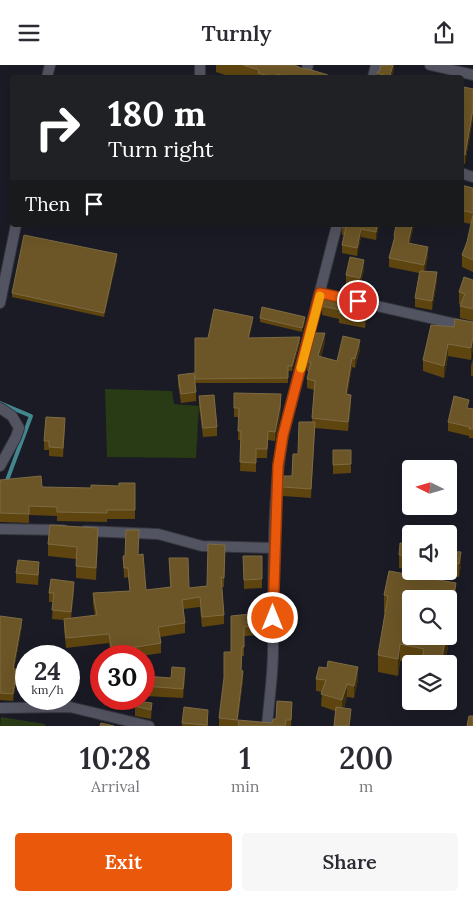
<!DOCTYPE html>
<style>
body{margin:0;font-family:Lora,serif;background:#f7f7f7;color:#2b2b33;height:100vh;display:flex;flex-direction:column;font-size:19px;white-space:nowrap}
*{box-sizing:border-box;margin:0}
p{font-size:16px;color:#7c7c81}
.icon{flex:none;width:28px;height:28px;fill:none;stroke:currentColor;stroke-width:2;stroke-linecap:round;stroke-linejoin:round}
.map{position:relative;height:661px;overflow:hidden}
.side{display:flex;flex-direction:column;background:#fff;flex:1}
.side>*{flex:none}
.guide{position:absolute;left:10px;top:10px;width:454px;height:152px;border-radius:5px;box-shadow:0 5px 20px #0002;background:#202124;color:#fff;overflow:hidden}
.needle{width:32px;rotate:275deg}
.tools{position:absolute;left:402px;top:395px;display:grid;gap:10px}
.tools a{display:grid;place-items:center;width:55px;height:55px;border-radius:5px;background:#fff;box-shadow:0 5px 20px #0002;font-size:25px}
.speed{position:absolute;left:15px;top:580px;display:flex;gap:10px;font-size:25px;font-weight:700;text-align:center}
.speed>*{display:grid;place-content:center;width:65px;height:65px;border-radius:50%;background:#fff;box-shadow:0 5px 20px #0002;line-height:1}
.speed small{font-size:12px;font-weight:400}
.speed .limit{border:8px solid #d22;background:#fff;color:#111}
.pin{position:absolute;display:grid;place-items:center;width:42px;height:42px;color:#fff;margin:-21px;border:2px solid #fff;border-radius:50%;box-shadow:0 1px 5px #0007}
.me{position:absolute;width:55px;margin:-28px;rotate:0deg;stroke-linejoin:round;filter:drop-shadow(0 0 4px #0008)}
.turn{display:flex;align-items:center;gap:18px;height:105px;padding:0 15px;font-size:22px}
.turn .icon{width:65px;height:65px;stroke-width:2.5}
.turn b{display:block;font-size:35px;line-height:42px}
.then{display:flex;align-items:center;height:48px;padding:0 15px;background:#0003;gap:10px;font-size:19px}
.eta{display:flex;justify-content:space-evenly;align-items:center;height:85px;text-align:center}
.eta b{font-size:30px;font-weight:600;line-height:35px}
.action{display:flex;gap:10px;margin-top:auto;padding:10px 15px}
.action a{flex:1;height:58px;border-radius:5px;background:#ea580c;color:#fff;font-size:20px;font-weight:600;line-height:58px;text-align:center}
.action a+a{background:#f7f7f7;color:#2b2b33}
header{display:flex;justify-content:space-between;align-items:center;height:65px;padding:0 15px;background:#fff;font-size:22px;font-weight:600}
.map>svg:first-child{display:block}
.green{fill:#283b15}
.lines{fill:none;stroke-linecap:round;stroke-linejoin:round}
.stream{stroke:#42868e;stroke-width:4}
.street-casing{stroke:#35353d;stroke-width:12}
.street{stroke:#535461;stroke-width:10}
.wall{fill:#5e4510}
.shaded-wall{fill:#3d2e0f}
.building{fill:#6c5627;stroke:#7d6b44}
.route-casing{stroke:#983908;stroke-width:12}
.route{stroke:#ea580c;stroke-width:9}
.slow{stroke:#f59e0b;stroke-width:9}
</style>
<header><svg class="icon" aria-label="menu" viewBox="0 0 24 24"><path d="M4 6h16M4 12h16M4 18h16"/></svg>Turnly<svg class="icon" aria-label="share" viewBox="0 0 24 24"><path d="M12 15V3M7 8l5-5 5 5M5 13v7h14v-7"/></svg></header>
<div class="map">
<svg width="473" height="661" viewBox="0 0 473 661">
<rect width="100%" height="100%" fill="#1a1b25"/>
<g class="green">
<path d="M105,324l67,2 2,13 25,2 -3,52 -89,-1z"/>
<path d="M1,652l44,7v2h-45z"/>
</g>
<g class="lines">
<path class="stream" d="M0,338l31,13 -25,67"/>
<g class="street-casing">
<g id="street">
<path d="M430,0l43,10"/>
<path d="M47,12l3,-12"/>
<path d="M200,12v-12"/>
<path d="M305,12l3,-12"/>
<path d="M373,12l3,-12"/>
<path d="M461,108l12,4"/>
<path d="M320,228l153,35"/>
<path d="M0,238l16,-78"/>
<path d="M0,343l12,8 7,12 -3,9 -16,29"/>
<path d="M0,464l63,1"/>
<path d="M85,466l73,3 44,12 72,2"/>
<path d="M0,643l70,-1 79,19"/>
<path d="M267,661c2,-25 6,-51 6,-76 1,-72 -2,-144 10,-215l54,-210"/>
</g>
</g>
<use href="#street" class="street"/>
</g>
<g class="wall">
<path d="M216,0h80l7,4 25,8h-97l-15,-5z"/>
<path d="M394,0l-2,11 8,1h-23v-4z"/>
<path d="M473,24v29l-8,46 -4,-1v-63z"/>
<path d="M461,120l12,3v84l-11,-5v-12l5,-13 4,-18 -10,-2z"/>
<path d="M379,160l-3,15 -15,-3 -4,19 -15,-3v-8l2,-10h-2v-8z"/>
<path d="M414,160l-4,18 18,13 -3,15 12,10 -5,29 -17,-3v-9l4,-25 -30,-6v-9l5,-17v-5z"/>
<path d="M117,194l-13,58 -92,-20v-4z"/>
<path d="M364,204l-4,18 -14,-2v-10z"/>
<path d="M473,215v41l-13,-3v-12l1,-2h-2v-12z"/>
<path d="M322,241l46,6 -3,16 -26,-5v-4l-17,-4z"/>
<path d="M260,253l45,3 -3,11 -42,-10z"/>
<path d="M253,256l-4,17 51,4 -8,29h-4v12h-93v-45h13z"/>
<path d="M473,257v27l-2,11 -23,-4 -4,22 -21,-7v-11l31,-33z"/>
<path d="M325,277l-4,15 16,4 23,-12 -5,19 -3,-1 -5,28 4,9 -3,27 -33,-3 -4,70 -28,-2v-9l9,-11 6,-22 14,-32 2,-32 -7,-2v-9l2,-8h-2v-9z"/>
<path d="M473,294v17h-2v-10z"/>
<path d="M178,310l18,17v9l-15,2 -3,-19z"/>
<path d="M234,328l47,10 -1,14 -5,24 -7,-1 -1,18h-11v14l-16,-1 1,-31h-3l1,-23h-5z"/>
<path d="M199,331l18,31v9l-14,1 -4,-31z"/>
<path d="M469,343l4,1v29h-4v-2l-21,-5v-9z"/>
<path d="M65,362l-2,30 -14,-1v-6h-5v-9z"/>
<path d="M333,385h18v23l-18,1z"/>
<path d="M0,415l42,7 49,1 28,-2 16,-3v36h-28v3l-50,-1v-5l-28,-1v8l-29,-1z"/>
<path d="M98,475l-2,40 -20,-2v-19l-28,-3v-12z"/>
<path d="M225,480l-1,42h-2l2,28v9l-22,3 -2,-20 -17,2 2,14v10l-25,4 1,6v10l-19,3h-31l-2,-13 -43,5 -2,-19v-9l-12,-1 1,-17h-4v-9l25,-2 -3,27 24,-2 -2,-13v-10l37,-2 -2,-14 -4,1 -1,-22 15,-1 8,35 24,-3 -1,-29 20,30 18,-2z"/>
<path d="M411,480v25l-12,-2v-13z"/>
<path d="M449,486l12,15 -2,11 -38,-6h28z"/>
<path d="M243,491h19v32l-18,1z"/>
<path d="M39,506l-1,14 -22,-2v-10z"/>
<path d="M384,530l72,5 -11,64h-32l-13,-3 -2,15 -20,-4v-17l7,-42 -1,-1z"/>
<path d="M0,551l22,10 -8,43 3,7 -4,25 -13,-1z"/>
<path d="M231,551l31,9v10l-18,1v20h-2l-1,14 2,10 -6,46h-18v-8l12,-66z"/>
<path d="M144,611l27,2 14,-1 -2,21 -39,-2z"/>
<path d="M316,614h42l-4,19 -7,-1 -3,11 7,10 -16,-7 -14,-5 1,-14 -6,-1z"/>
<path d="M417,636h21l-1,6 -20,-4z"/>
<path d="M152,638l-1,16 -16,-3v-10z"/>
<path d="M292,646l-1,15h-53l34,-3 4,-4z"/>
<path d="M208,654v7h-26v-3z"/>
</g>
<g class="shaded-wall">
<path d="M393,0h1v6l-2,6 -2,-2z"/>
<path d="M473,44v9l-8,46v-9z"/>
<path d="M377,160h2l-3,15v-8z"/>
<path d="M412,160h2l-6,27v-9z"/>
<path d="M361,164v8l-4,19v-8z"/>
<path d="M428,182v9l-4,18v-9z"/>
<path d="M117,189v5l-13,58v-4z"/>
<path d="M364,195v9l-4,18v-9z"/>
<path d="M437,207v9l-5,29v-9z"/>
<path d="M368,238v9l-3,16v-9z"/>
<path d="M253,252v4l-5,21v-4z"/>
<path d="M305,252v4l-3,11v-4z"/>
<path d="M325,268v9l-7,24v-10z"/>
<path d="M300,272v5l-8,29v-5z"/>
<path d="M473,272v12l-2,11v-12z"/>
<path d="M360,275v9l-5,19v-9z"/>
<path d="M448,279v12l-4,22v-12z"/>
<path d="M352,293v9l-6,37v-10z"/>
<path d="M281,329l-1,23 -5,24v-9z"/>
<path d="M351,330v9l-3,27v-9z"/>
<path d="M98,463v12l-2,40v-12z"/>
<path d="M461,487v14l-2,11v-13z"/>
<path d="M74,517v9l-3,30v-9z"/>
<path d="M456,518v17l-11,64h-4l5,-28h3v-12z"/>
<path d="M22,554v7l-9,49v-6z"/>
<path d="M400,579v17l-2,15v-17z"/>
<path d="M358,602v12l-4,19v-12z"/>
<path d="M185,603v9l-2,21v-9z"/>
<path d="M17,604v7l-4,25v-7z"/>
<path d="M243,606v9l-6,46v-6z"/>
<path d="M347,619v13l-5,16v-13z"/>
<path d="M351,644l-1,17h-1z"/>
</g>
<g class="building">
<path d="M243,0h51l9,4h5l20,6 -1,2h-40l-10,-3 -1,3h-4l-14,-4 1,-3z"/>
<path d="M381,0h12l-3,10 10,2h-17l1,-2 -7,-2 3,-3z"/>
<path d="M464,22l9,2v20l-8,46 -4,-1v-54z"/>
<path d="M461,120l12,3v25l-12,-3z"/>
<path d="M473,150v45l-11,-5 5,-13z"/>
<path d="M342,160h35l-1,7 -15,-3 -4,19 -15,-3 4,-18h-4z"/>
<path d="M396,160h16l-4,18 20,4 -4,18 -35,-7 6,-22h-1z"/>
<path d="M24,170l93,19 -13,59 -92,-20z"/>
<path d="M350,192l14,3 -4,18 -14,-3z"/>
<path d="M420,206l17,1 -5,29 -17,-3z"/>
<path d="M464,212l9,3v29l-13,-3 5,-12 -6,-2z"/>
<path d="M324,230l44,8 -3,16 -26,-6 1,-3 -18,-4z"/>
<path d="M262,242l43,10 -3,11 -42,-10z"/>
<path d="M214,244l39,8 -5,21 52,-1 -8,29h-4v12l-93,1v-41h13z"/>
<path d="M455,254l18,3v15l-2,11 -23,-4 -4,22 -21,-6 8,-35 23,2z"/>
<path d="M314,268h11l-7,23 19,5 6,-25 17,4 -5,19 -3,-1 -6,36 5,1 -3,27 -36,-4 3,-37 -8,-2 4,-17h-4z"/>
<path d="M194,308l2,19 -15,2 -3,-19z"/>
<path d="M234,328l47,1 -1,13 -5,25 -7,-1 -1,18h-11v14l-16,-1 1,-31h-3l1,-23h-5z"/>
<path d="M214,330l3,32 -14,1 -4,-32z"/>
<path d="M454,331l15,4 -2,8 6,1v20h-4l1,-2 -22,-5z"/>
<path d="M46,352l19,1 -2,30 -14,-1v-6h-5z"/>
<path d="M299,357h16l-4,67 -28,-2 1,-11h8l1,-22h5z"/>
<path d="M333,385h18v14l-18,1z"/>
<path d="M41,411l1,11 49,1v-3l28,1v-3h16v27h-28v3l-50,-1v-5l-28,-1v8l-29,-1v-33z"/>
<path d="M50,460l48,3 -2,40 -20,-2 1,-19 -29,-3z"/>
<path d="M126,465h13l-1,25 5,-1 3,36 25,-3 -2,-29h19l1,30 18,-2 1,-42 17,1 -1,33 -3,-1 3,38 -22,2 -2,-20 -18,3 3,23 -27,4 3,16 -49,8 -3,-17 -43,4 -2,-19 33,-4 -4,-22 37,-2 -2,-23h-4l-1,-12h2z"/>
<path d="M400,478l11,2v11l-12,-1z"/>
<path d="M449,486l12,1 -2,12 -10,-2z"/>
<path d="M243,491h19v23l-18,1z"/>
<path d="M18,495l21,2 -1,13 -22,-2z"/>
<path d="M389,506l67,12 -7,41v-25h-38v37h35l-5,28h-20l3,-15 -24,-5 -2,15 -20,-4 10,-59 -4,-1z"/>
<path d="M51,514l23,3 -3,30 -19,-2 2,-17h-5z"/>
<path d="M260,548l2,12 -18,2v20h-2l-1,23 2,1 -6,49 -18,-2 5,-40v-26h7v-36z"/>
<path d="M0,551l22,3 -9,50h4l-4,25 -13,-1z"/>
<path d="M328,596l30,6 -4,19 -7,-2 -5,16 -21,-6 5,-14 -10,-1 3,-12 8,1z"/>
<path d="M172,602l13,1 -2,21 -39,-3v-10l27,2z"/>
<path d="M136,636l16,2 -1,7 -16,-4z"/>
<path d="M277,636l15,1 -1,18h-5l-1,6h-47v-6l34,3 1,-4h3z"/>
<path d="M184,642l24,3 -1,15 -25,-2z"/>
<path d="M336,642l15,2 -2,17h-15z"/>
<path d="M469,651h4v10h-6z"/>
<path d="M101,658l13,3h-14z"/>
</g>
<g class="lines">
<g class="route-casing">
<path id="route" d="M273,553l5,-152 5,-31 37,-142 38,8"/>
</g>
<use href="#route" class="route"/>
<path class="slow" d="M301,303l19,-72"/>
</g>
</svg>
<div class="tools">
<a><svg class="needle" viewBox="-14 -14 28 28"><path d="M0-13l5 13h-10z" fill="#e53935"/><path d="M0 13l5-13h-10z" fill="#7c7c81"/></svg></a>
<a><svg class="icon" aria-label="sound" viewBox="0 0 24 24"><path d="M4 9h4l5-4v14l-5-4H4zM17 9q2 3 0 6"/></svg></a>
<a><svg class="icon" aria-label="search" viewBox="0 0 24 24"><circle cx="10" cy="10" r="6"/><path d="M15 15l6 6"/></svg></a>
<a><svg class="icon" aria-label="layers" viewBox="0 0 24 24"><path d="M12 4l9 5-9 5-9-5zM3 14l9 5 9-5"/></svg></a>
</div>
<div class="speed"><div>24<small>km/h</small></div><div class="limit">30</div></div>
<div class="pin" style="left:358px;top:236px;background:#d93025"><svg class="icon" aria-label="arrive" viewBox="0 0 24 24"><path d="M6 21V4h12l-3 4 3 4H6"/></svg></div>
<svg class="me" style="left:273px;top:553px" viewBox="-20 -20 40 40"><circle r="17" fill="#ea580c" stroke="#fff" stroke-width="3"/><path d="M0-11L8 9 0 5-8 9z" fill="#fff"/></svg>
<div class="guide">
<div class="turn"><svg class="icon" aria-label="right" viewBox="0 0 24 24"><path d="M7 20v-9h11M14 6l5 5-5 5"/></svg><div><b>180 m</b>Turn right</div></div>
<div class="then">Then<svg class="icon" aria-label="arrive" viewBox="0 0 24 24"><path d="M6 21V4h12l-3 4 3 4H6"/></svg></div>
</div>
</div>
<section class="side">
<div class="eta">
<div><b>10:28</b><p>Arrival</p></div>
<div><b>1</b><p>min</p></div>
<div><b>200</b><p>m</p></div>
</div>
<div class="action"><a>Exit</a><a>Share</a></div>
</section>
